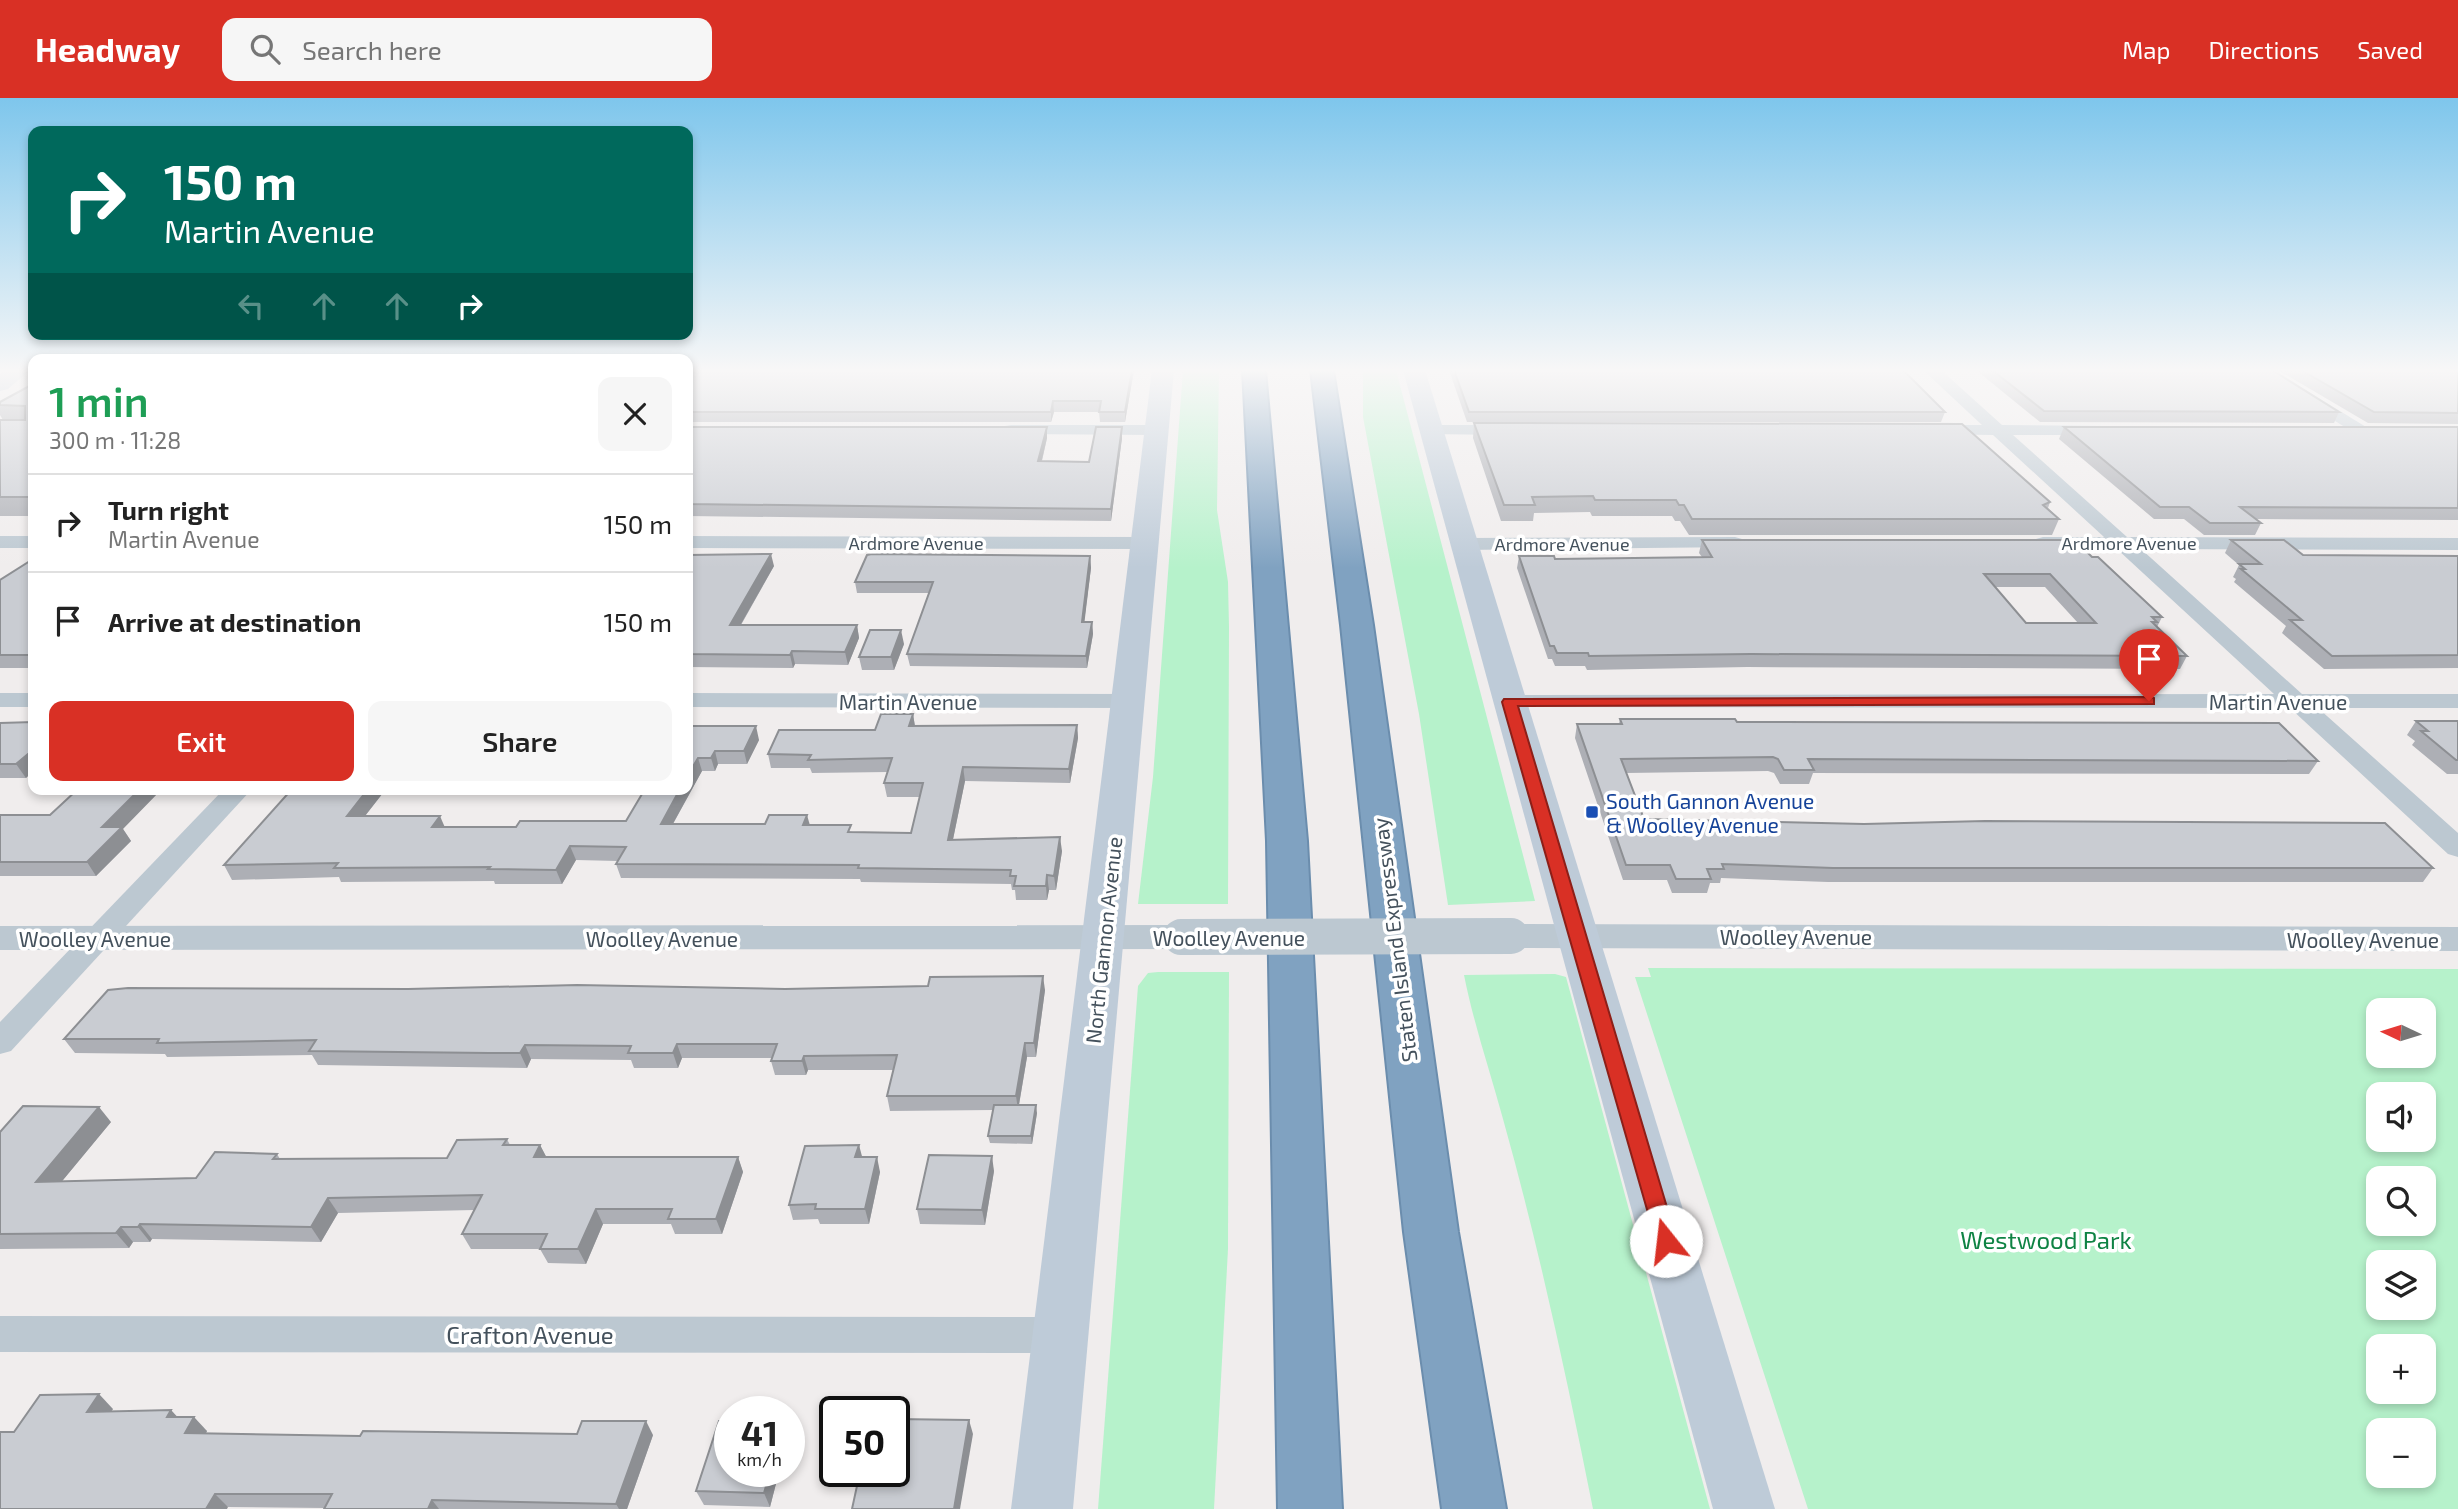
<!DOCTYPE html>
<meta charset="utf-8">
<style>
body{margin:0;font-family:"Exo 2",sans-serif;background:#f6f6f6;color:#222;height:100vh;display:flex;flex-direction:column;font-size:26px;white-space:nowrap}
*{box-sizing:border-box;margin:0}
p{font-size:23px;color:#767676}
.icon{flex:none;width:38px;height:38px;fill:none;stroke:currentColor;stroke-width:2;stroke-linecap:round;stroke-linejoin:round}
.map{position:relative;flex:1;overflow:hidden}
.panel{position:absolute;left:28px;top:256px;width:665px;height:441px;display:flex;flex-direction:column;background:#fff;border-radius:14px;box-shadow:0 4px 10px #0003}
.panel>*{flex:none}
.hud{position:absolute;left:28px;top:28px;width:665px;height:214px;border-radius:14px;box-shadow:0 4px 10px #0003;background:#00695c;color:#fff;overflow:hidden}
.needle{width:46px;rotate:274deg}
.controls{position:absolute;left:2366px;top:900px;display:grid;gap:14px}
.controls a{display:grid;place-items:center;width:70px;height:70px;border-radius:14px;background:#fff;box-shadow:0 4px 10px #0003;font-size:35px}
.speed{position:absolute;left:714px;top:1298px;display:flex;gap:14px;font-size:35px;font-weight:700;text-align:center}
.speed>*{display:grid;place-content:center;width:91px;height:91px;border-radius:50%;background:#fff;box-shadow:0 4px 10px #0003;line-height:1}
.speed small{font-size:18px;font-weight:400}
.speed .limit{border:4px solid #111;border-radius:10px;background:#fff;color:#111}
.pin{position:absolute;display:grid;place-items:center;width:60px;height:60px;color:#fff;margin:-72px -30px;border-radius:50% 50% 50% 0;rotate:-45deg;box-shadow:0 0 7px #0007}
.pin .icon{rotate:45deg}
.me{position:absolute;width:77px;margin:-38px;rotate:344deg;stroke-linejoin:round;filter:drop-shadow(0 0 5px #0008)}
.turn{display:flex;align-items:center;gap:24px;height:147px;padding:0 21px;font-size:32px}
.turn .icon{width:91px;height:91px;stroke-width:2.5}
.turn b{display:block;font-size:49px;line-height:60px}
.lanes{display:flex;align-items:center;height:66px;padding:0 21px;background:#0003;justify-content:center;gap:35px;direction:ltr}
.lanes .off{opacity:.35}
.round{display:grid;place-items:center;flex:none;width:74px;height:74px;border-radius:14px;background:#f6f6f6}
.headline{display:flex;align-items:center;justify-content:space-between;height:119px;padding:0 21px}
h1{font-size:42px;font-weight:600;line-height:52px;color:#1e9e55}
.button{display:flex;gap:14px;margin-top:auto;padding:14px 21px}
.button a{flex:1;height:80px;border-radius:14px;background:#d93025;color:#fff;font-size:28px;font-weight:600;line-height:80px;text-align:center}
.button a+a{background:#f6f6f6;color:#222}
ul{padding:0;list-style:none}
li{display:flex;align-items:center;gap:21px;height:98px;padding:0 21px;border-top:2px solid #e0e0e0}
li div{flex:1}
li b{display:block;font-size:26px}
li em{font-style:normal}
header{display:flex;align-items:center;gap:42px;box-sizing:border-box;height:98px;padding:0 35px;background:#d93025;color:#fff}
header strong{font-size:33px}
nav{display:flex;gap:38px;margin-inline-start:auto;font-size:24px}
.search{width:490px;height:63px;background:#f6f6f6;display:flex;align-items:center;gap:18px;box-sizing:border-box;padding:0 24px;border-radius:14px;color:#767676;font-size:26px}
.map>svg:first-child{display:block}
.green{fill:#b6f2cb;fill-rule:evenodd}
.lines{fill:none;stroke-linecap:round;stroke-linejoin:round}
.motorway-casing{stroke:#6b8dad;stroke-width:4}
.minor{fill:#bcc8d1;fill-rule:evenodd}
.tertiary{fill:#bcc8d1;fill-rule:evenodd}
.secondary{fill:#becbd8;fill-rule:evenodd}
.motorway{fill:#80a2c1;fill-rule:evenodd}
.tertiary-bridge{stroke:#bcc8d1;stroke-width:36}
.wall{fill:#adafb5;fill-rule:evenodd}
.shaded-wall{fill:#8d8f93}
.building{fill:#c9ccd2;stroke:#8d8f93;stroke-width:2;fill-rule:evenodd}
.route{fill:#d93025;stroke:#8d1f18;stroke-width:2}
.transit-dot{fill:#1a4fb4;stroke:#fff;stroke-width:2.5}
.labels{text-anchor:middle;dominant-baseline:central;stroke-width:7;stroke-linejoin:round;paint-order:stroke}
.far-street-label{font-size:18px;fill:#44515c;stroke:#fff}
.street-label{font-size:21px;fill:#44515c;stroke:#fff}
.transit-label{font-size:21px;fill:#164399;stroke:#fff;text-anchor:start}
.near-park-label{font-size:24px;fill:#0f8344;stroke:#fff}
.near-street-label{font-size:24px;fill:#44515c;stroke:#fff}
</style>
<header>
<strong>Headway</strong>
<div class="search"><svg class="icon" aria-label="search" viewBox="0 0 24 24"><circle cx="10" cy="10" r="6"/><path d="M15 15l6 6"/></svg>Search here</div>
<nav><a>Map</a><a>Directions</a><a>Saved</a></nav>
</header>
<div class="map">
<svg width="2458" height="1411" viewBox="0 0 2458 1411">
<rect width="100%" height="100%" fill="#f0eded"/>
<g class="green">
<path d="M1183,272h36l-2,140 11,72 1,45 -1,277h-90l15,-127z"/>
<path d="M1363,272h33l139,531 -87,4 -29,-191 -56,-297z"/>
<path d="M1648,870l810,1v540h-650l-173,-532h16zM2378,912h46v45h-46zM2378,996h46v45h-46zM2378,1080h46v45h-46zM2378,1164h46v45h-46zM2378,1248h46v45h-46zM2378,1332h46v45h-46z"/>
<path d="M1158,874h71l-1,277 -14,260h-116l40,-523 10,-13z"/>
<path d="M1555,876l11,3 144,532h-117c-26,-130 -54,-262 -90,-390 -13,-48 -29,-94 -39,-144z"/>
</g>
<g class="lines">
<g class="motorway-casing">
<g id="motorway">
<path d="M1243,272h22l42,471 35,668h-64l-11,-668z"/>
<path d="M1311,272h22l40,255 85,607 48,277h-64l-38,-277 -63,-607z"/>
</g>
</g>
<g class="minor">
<path d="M1923,272h18l61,55 102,1 3,4 -9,5h-85l114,102 331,1v12l-317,-1 161,145h156v14h-140l140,125v24l-10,-3 -158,-146 -789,-1 -4,-5 4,-5 8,-2 765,-1 -157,-145 -81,-2 -3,-4 3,-4 7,-2h61l-111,-102 -66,-1 -3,-4 9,-5h49z"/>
<path d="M2253,272h20l98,60 -9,5 -6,-1z"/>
<path d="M1011,327h146l9,5 -9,5 -152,-1 -3,-4 3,-4z"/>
<path d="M1431,327h79l9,5 -9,5 -85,-1 -3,-4 3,-4z"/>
<rect x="0" y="438" width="33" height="12"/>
<path d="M688,438l457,1 10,6 -10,6 -457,-1z"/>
<path d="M1735,439l7,2 3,4 -3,4 -279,3 -10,-6 10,-6z"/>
<rect x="0" y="595" width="33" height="14"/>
<path d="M688,595l440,1 8,2 4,5 -4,5 -8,2 -440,-1z"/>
<path d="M224,691h28l-241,262 -11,3v-32z"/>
<path d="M0,1218l1059,1 14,5 6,13 -6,13 -14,5 -1059,-1z"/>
</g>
<g class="tertiary">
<path d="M1511,826l947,3v24l-947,-3 -13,-3 -5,-9 5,-9z"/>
<path d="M1181,827l13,3 5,9 -5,9 -13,3 -1181,1v-24z"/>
</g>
<g class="secondary">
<path d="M4,272h26l-22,19 -8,2v-17z"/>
<path d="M1152,272h22l-101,1139h-62z"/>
<path d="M1403,272h22l350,1139h-62z"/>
</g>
<use href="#motorway" class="motorway"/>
<path class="tertiary-bridge" d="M1181,839l330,-1"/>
</g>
<g class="wall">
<path d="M688,272h446l-9,52h-25l-1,-10h-45l-3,10h-363z"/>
<path d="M1449,272h454l42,42 -4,10h-474z"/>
<path d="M1976,272h296l67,42 -5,11 -294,-1z"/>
<path d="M2278,272h180v54l-90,-1z"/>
<path d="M33,286v132h-33v-96h3l-3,-5v-13z"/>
<path d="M1474,325l576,79 -2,6 11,11 -7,16h-363l-9,-14h-5l-3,-5h-80l-2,-4 -56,1 -1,8h-32l-28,-83z"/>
<path d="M688,329l359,11 -5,23 47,1 33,-35v11l-11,83 -423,-5z"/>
<path d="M2064,329h394v93l-202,-1 5,4 -6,12h-51l-20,-16h-30l-95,-80z"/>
<path d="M1702,442l390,17 70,60 -5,10 30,29 -7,13 -433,-2 -160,3 -2,-4h-30l-3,-7h-4l-31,-91 2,-12 36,3 147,-2 -3,-4zM1994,489h51l33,36h-52z"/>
<path d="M2231,442l72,15 155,1v112l-134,1 -42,-36 4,-7 -52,-44 2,-3 -3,-2 6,-12 -14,-12z"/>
<path d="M688,457l86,11 -33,59h116l2,13 -11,27 -53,-1 -2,4 -105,-1z"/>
<path d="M1090,458l1,12 -7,54h8l1,12 -6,34 -177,-2 -3,-12 22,-61h-72l-2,-11z"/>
<path d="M33,463v107h-33v-88z"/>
<path d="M904,546l-10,26h-32l-3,-13z"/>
<path d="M913,616l2,12 162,-1 1,13 -8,45 -105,-2 -12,58 109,12 -6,39h-7l-2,10h-31l-1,-10h-3l-1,-6 -150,-2 -1,-3 -239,-1 -5,-14 2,-3 -42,-1 -14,24h-67l-1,-3 -153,1 -2,-5 -107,3 -8,-15 68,-76h94l-21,27 80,11h71l110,-6 62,-95 71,14 -12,24h-29l-3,7h-13l-29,53 137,1 43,7 58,1 9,-36h-33l-3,-14 4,-11 -76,1 -2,-5h-39l-3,-14 107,-24z"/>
<path d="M1620,621l117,3 581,39 -9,13 -496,-1 -4,11h-29l-6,-11 -6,-2 -142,2 18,46 789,49 -10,14h-595l-107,-4 -1,5h-10l-3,10h-35l-5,-13h-44l-48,-142 2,-14h42z"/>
<path d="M2416,623h42v53h-11l-35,-29 3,-4 -8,-6z"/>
<path d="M33,624v49l-7,7h-26v-55z"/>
<path d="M0,717h50l73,14 8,12 -35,35h-96z"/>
<path d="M408,891h377l260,1 -9,67h-9l-8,48 18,8 -5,31 -42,-1 -2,-7 5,-26 -103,1 -3,-15 6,-26h-85l-2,5h-31l-4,-14 1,-3h-90l-4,10h-44l-3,-8 -100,-1 -4,9 -209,-3 -6,-10 -145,2 -2,-3 -90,-1 -11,-14z"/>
<path d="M111,1024l-49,59 134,-3 81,-24 3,5 167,-1 60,-19 3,6h30l6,12h192l5,15 -21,62h-47l-4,-10h-68l-17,40 -38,-1 -8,-14h-69l-9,-15 12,-24 -136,3 -17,29 -169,-3 -2,3h-17l-4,6 -129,1v-117z"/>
<path d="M862,1059l18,15 -11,52h-49l-2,-5 -25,1 -4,-15z"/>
<path d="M994,1073l-9,54 -65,-1 -3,-15z"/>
<path d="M113,1311l-2,2 66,6 30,14 -1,2 154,3 293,-1 -26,74h-303l1,-1 -97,-1 -214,-75z"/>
<path d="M730,1374h49l-9,35 -66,-2 -8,-14z"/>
</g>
<g class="shaded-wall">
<path d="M1132,272h2l-9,52v-10z"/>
<path d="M1053,303l1,11 -3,10v-10z"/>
<path d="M1047,329v11l-8,34 -1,-11z"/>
<path d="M1122,329v11l-11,83v-12z"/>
<path d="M771,456l3,12 -41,72 -3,-13z"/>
<path d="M1090,458l1,12 -8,66 -1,-12z"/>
<path d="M1092,524l1,12 -6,34 -1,-12z"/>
<path d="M857,527l2,13 -11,27 -3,-13z"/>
<path d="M901,532l3,14 -10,26 -3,-13z"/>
<path d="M792,553l3,13 -2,4 -3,-13z"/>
<path d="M913,616l2,13 -6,-1z"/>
<path d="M1077,627l1,13 -8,45 -1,-14z"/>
<path d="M756,628l3,14 -12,24 -3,-13z"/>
<path d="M715,653l3,13 -3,7 -4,-13z"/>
<path d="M28,656l5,7v10l-7,7 -10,-14z"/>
<path d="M698,660l4,13 -37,67 -4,-14 19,-35h8v-14z"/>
<path d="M963,669l2,14 -15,73 -2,-14z"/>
<path d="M140,691h22l-39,40 8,12 -35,35 -9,-14 15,-35z"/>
<path d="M368,691h18l-32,41 -7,-14z"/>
<path d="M807,717l4,14 -8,-4z"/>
<path d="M440,718l6,14 -14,-3z"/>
<path d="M1060,739l2,14 -6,39 -2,-14z"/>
<path d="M570,748l6,14 -14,24 -6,-14z"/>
<path d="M1047,777l2,15 -2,10 -1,-14z"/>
<path d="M1043,878l2,14 -9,67 -2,-14z"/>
<path d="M1025,945l2,14 -9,53 -2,-14z"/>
<path d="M677,946l5,14 -4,10 -5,-15z"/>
<path d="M525,947l6,14 -4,9 -7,-15z"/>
<path d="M804,958l4,14 -2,5 -4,-14z"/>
<path d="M1036,1007l1,8 -5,31 -1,-8z"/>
<path d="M99,1009l12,15 -62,75 -13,-15z"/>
<path d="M540,1047l8,15 -14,-3z"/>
<path d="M859,1047l4,15 -8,-3z"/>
<path d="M992,1058l2,15 -9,54 -3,-15z"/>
<path d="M738,1059l5,15 -21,62 -6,-15z"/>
<path d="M877,1059l3,15 -11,52 -4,-15z"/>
<path d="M328,1100l10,15 -17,29 -10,-15z"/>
<path d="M596,1111l7,15 -17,40 -8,-15z"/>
<path d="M140,1126l12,15 -2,3 -12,-15z"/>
<path d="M121,1129l12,15 -4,6 -13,-15z"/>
<path d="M99,1296l14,15 -12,17 -14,-14z"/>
<path d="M171,1312l13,14 -17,-7z"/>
<path d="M194,1319l13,14 -9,16 -13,-14z"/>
<path d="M969,1322l4,14 -13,75h-6z"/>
<path d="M646,1323l7,14 -26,74h-8l-3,-5z"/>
<path d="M770,1374h9l-9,35 -6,-14z"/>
<path d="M215,1396l13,13 -1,2h-21z"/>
<path d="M432,1402l7,9h-11z"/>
</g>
<g class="building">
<path d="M688,272h444l-7,42h-26l2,-11h-48l-2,11h-363z"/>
<path d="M1454,272h449l42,42h-476z"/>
<path d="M1992,272h280l67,42 -295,-1z"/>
<path d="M2301,272h157v43l-84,-1z"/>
<path d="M33,286v113h-33v-77h25v-14l-25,-1v-3z"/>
<path d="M1474,325l488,1 88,78 -7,3 16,14h-367l-8,-14h-5l-3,-5h-81l-2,-4 -61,1 3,8h-31z"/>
<path d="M688,329h359l-9,34 51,1 7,-35h26l-11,82 -423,-5z"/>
<path d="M2064,329h394v81l-218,-1 21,16h-51l-21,-16h-29z"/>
<path d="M1702,442h373l17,17h6l64,60h-10l5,5h-5l35,34 -436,-2 -162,2 -1,-3h-31l-3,-7h-4l-31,-90h35l1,3 157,-2zM1984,476h66l46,49h-70z"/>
<path d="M2231,442h53l19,15 155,1v99l-126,1 -42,-36h12l-61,-51h4l-6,-5h22z"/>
<path d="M771,456l-41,71h127l-12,27 -53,-1 -2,4 -102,-1v-99z"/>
<path d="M872,456l218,2 -8,66h10l-6,34 -179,-2 26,-72h-78l12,-27z"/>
<path d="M30,463h3v94h-33v-75z"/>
<path d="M870,532h31l-10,27h-32z"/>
<path d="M881,616h32l-4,12 168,-1 -8,44 -106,-2 -15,73 112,-3 -6,39 -7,-1 -1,11h-32l2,-10h-6l1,-6 -153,-2 1,-3 -243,-1 10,-17 -56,-1 -14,24 -68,-1 2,-2 -156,1 4,-5 -114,2 68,-76h76l-21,27h93l-8,11h84l4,-6h106l19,-32h35l-19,35h104l4,-9h38l-4,10h48l-3,7 63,1 12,-50h-39l8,-25 -84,2 3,-5 -43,-1 11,-24h96z"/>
<path d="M1620,621h115l2,3 542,1 39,38 -510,-2 6,11h-30l-6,-11 -5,-2 -152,2 23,60 220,5 121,-3 400,2 48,45h-600l-111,-4 2,5h-17l4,10h-35l-6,-14h-44l-49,-141h45z"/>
<path d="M2416,623h42v39h-2l-35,-29h7z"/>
<path d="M33,624v32h-5l-12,10h-16v-41z"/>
<path d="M688,628h68l-12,25h-29l-4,7h-13l-10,17z"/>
<path d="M78,691h62l-38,38h20l-35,35h-87v-47h50z"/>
<path d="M1043,878l-9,67h-9l-9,53h-129l10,-41 -93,1 -2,5h-31l6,-17h-100l-4,9h-45l3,-7 -106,-1 -5,8h-31l-180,-2 7,-11 -159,3 2,-4h-95l44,-49 20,-2 280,1 169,-4 208,4 143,-3 2,-9z"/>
<path d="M994,1007h42l-5,31h-43z"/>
<path d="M23,1008l76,1 -63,75 160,-4 19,-26 62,2 -4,5 174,-1 10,-18 50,-1 -4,6h37l-6,12h204l-22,62h-48l4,-10h-76l-18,40h-38l7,-15h-85l20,-39 -154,3 -17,29 -171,-3 -2,3h-17l-5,6 -116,1v-102z"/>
<path d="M859,1047l-4,12h22l-12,52h-50l1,-5 -27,1 16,-59z"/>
<path d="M929,1057l63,1 -10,54 -65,-1z"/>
<path d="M99,1296l-12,18 84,-2 -4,7h27l-9,16 175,3 3,-5 214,3 5,-13h64l-30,83 -184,-4 -4,9h-104l8,-15h-117l-9,15h-206v-77h14l26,-37z"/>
<path d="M894,1321l75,1 -15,89h-102l8,-37h34z"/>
<path d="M719,1323h11v51h40l-6,21 -68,-2z"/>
</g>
<linearGradient id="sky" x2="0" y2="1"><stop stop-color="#7ec6ec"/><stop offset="0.58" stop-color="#f8f7f7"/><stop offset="1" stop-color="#f8f7f7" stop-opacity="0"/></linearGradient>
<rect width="2458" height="470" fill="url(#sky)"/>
<path class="route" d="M2149,599l5,1v6l-636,2 159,535 -3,7 -8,3 -8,-3 -156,-546 2,-3z"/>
<rect class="transit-dot" x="1585" y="707" width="14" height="14" rx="3.5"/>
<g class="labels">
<g class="far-street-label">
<text x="916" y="445">Ardmore Avenue</text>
<text x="2129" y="445">Ardmore Avenue</text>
<text x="1562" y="446">Ardmore Avenue</text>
</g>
<g class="street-label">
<text x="908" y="603">Martin Avenue</text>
<text x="2278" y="603">Martin Avenue</text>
<text x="1796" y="838">Woolley Avenue</text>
<text x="1229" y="839">Woolley Avenue</text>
<text x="95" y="840">Woolley Avenue</text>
<text x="662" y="840">Woolley Avenue</text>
<text x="2363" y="841">Woolley Avenue</text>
<text transform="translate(1103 842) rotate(-84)">North Gannon Avenue</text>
<text transform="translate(1394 842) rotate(-97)">Staten Island Expressway</text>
</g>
<g class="transit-label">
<text x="1606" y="702">South Gannon Avenue<tspan x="1606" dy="24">&amp; Woolley Avenue</tspan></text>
</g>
<g class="near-park-label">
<text x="2046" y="1141">Westwood Park</text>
</g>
<g class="near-street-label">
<text x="530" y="1236">Crafton Avenue</text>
</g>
</g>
</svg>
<div class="controls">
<a><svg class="needle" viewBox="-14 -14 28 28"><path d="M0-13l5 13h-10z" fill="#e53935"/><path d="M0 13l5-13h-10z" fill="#767676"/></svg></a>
<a><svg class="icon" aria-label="sound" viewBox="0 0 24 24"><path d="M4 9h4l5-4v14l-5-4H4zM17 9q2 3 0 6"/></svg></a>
<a><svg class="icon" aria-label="search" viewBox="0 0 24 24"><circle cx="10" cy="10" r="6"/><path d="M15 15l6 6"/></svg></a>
<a><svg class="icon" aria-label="layers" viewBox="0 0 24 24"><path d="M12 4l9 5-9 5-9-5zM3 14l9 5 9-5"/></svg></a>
<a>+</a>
<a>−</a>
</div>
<div class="speed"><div>41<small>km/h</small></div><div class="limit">50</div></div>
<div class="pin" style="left:2149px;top:603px;background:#d93025"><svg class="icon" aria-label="arrive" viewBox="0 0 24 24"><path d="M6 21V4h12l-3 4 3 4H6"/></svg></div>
<svg class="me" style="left:1666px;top:1143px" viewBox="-20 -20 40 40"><circle r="19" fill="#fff"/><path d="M0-13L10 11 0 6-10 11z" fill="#d93025"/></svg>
<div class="hud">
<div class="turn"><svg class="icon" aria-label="right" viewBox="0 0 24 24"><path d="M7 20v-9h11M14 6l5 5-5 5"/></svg><div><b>150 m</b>Martin Avenue</div></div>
<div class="lanes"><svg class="icon off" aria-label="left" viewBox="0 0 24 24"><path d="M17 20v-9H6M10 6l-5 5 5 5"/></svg><svg class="icon off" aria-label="ahead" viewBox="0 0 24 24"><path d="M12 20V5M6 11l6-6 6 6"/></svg><svg class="icon off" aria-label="ahead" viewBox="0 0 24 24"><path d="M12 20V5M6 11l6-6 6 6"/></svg><svg class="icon" aria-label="right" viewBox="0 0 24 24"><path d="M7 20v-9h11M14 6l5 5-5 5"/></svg></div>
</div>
<section class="panel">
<div class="headline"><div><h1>1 min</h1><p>300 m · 11:28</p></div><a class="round"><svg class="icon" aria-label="close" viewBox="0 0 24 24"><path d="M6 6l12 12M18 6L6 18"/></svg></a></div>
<ul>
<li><svg class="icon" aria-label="right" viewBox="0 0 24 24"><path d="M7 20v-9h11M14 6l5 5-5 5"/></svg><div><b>Turn right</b><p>Martin Avenue</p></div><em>150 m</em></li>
<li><svg class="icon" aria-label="arrive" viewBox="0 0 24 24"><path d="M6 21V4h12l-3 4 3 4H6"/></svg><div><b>Arrive at destination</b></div><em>150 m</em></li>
</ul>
<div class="button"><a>Exit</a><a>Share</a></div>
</section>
</div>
